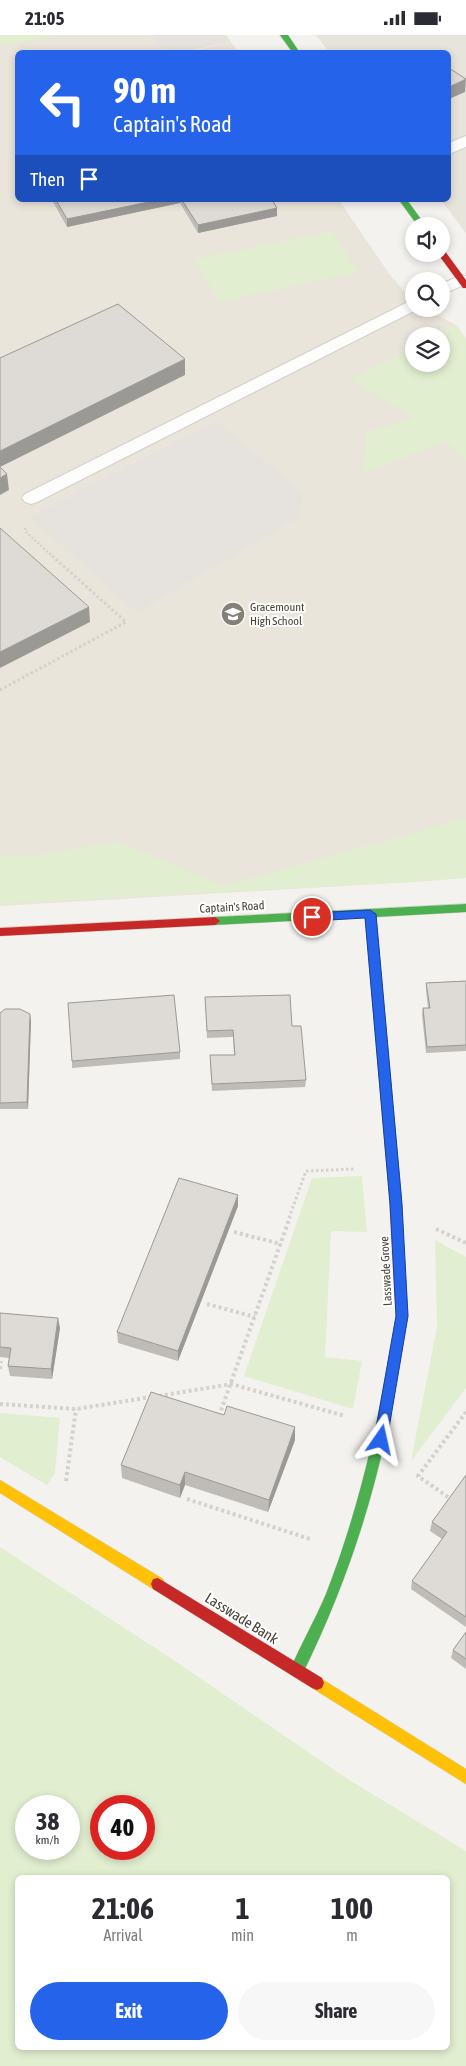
<!DOCTYPE html>
<style>
body{margin:0;font-family:"Asap Condensed",sans-serif;background:#f7f7f7;color:#2b2b33;height:100vh;display:flex;flex-direction:column;font-size:19px;white-space:nowrap}
*{box-sizing:border-box;margin:0}
p{font-size:16px;color:#7c7c81}
.icon{flex:none;width:28px;height:28px;fill:none;stroke:currentColor;stroke-width:2;stroke-linecap:round;stroke-linejoin:round}
.map{position:relative;flex:1;overflow:hidden}
.sheet{position:absolute;left:15px;top:1840px;width:435px;height:175px;display:flex;flex-direction:column;background:#fff;border-radius:8px;box-shadow:0 2px 8px #0003}
.sheet>*{flex:none}
.guide{position:absolute;left:15px;top:15px;width:436px;height:152px;border-radius:8px;box-shadow:0 2px 8px #0003;background:#2563eb;color:#fff;overflow:hidden}
.tools{position:absolute;left:405px;top:182px;display:grid;gap:10px}
.tools a{display:grid;place-items:center;width:45px;height:45px;border-radius:50%;background:#fff;box-shadow:0 2px 8px #0003;font-size:25px}
.speed{position:absolute;left:15px;top:1760px;display:flex;gap:10px;font-size:25px;font-weight:700;text-align:center}
.speed>*{display:grid;place-content:center;width:65px;height:65px;border-radius:50%;background:#fff;box-shadow:0 2px 8px #0003;line-height:1}
.speed small{font-size:12px;font-weight:400}
.speed .limit{border:8px solid #d22;background:#fff;color:#111}
.pin{position:absolute;display:grid;place-items:center;width:42px;height:42px;color:#fff;margin:-21px;border:2px solid #fff;border-radius:50%;box-shadow:0 1px 5px #0007}
.me{position:absolute;width:55px;margin:-28px;rotate:11deg;stroke-linejoin:round;filter:drop-shadow(0 0 4px #0008)}
.turn{display:flex;align-items:center;gap:18px;height:105px;padding:0 15px;font-size:22px}
.turn .icon{width:65px;height:65px;stroke-width:2.5}
.turn b{display:block;font-size:35px;line-height:42px}
.then{display:flex;align-items:center;height:48px;padding:0 15px;background:#0003;gap:10px;font-size:19px}
.eta{display:flex;justify-content:space-evenly;align-items:center;height:85px;text-align:center}
.eta b{font-size:30px;font-weight:700;line-height:35px}
.cta{display:flex;gap:10px;margin-top:auto;padding:10px 15px}
.cta a{flex:1;height:58px;border-radius:30px;background:#2563eb;color:#fff;font-size:20px;font-weight:700;line-height:58px;text-align:center}
.cta a+a{background:#f7f7f7;color:#2b2b33}
.status{display:flex;justify-content:space-between;align-items:center;height:35px;padding:0 25px;background:#fff;direction:ltr}
.status svg{height:14px;fill:currentColor}
.map>svg:first-child{display:block}
.residential{fill:#e7e4dc}
.education{fill:#eae5da;fill-rule:evenodd}
.green{fill:#e1eecf;fill-rule:evenodd}
.parking{fill:#e6e3df}
.lines{fill:none;stroke-linecap:round;stroke-linejoin:round}
.lane-casing{stroke:#d2d0cb;stroke-width:2}
.fast-casing{stroke:#d3cfc5;stroke-width:1}
.slow-casing{stroke:#d3cfc5;stroke-width:1}
.jam-casing{stroke:#d3cfc5;stroke-width:1}
.path-far2{stroke:#d3d2cc;stroke-width:2.5;stroke-dasharray:2 2;stroke-linecap:butt}
.path-far1{stroke:#d3d2cc;stroke-width:3;stroke-dasharray:2.5 2.5;stroke-linecap:butt}
.path{stroke:#d3d2cc;stroke-width:4;stroke-dasharray:3 3;stroke-linecap:butt}
.lane{fill:#fdfdfc;fill-rule:evenodd}
.fast{fill:#4caf50;fill-rule:evenodd}
.slow{fill:#ffc107;fill-rule:evenodd}
.jam{fill:#c62828;fill-rule:evenodd}
.wall{fill:#bfbcb8}
.shaded-wall{fill:#9b9996}
.building{fill:#dedbd6;stroke:#9b9996}
.route{fill:#2563eb;stroke:#184099}
.labels{text-anchor:middle;dominant-baseline:central;stroke-width:4;stroke-linejoin:round;paint-order:stroke}
.poi-label{font-size:12px;fill:#4b4439;stroke:#fff;text-anchor:start}
.street-label{font-size:12px;fill:#4b4439;stroke:#fff}
.near-street-label{font-size:15px;fill:#4b4439;stroke:#fff}
</style>
<div class="status"><b>21:05</b><svg viewBox="0 0 49 12"><path d="M0 12V9h3v3zM5 12V6h3v6zM10 12V3h3v9zM15 12V0h3v12zM26 1h20v11H26zM47 4h2v5h-2z"/></svg></div>
<div class="map">
<svg width="466" height="2031" viewBox="0 0 466 2031">
<rect width="100%" height="100%" fill="#f4f2ee"/>
<path class="residential" d="M316,0h150v198l-25,-33h8v-147l-120,-1z"/>
<g class="education">
<path d="M0,0h151l12,17 -145,1v147h321l51,75 24,27v7h12l30,16 10,14v525l-37,17 -429,25zM414,301h27v28h-27z"/>
<path d="M231,7l7,10 -55,1z"/>
</g>
<g class="green">
<path d="M0,0h60l-60,11z"/>
<path d="M331,196l27,41 -139,30 -24,-43z"/>
<path d="M456,290l10,14v122l-20,-19 -82,30 2,-40 47,-14 -61,-39 62,-32v17h27v-28h-7z"/>
<path d="M466,783v60l-37,3 -429,23v-48h33l84,-15 107,45z"/>
<path d="M362,1141l5,56 -36,-1 -6,126 37,4 -9,48 -109,-33 68,-198z"/>
<path d="M435,1205l31,17v131l-55,73 26,-134z"/>
<path d="M0,1378l60,5 -5,55 -8,12 -47,-28z"/>
<path d="M0,1512l175,114 171,117 120,73v215h-466zM26,1771h43v43h-43zM101,1771h43v43h-43zM18,1842h430v170h-430z"/>
</g>
<g class="parking">
<path d="M151,0h75l5,7 -48,10h-20z"/>
<path d="M216,386l88,72 -5,24 -162,96 -108,-96z"/>
</g>
<g class="lines">
<g class="lane-casing">
<g id="lane">
<path d="M466,101v11l-17,7v-11z"/>
<path d="M462,240l4,1v8l-25,11v-11z"/>
<path d="M414,264v10h4l-381,193 -6,2 -6,-2 -3,-4 3,-4z"/>
</g>
</g>
<g class="fast-casing">
<g id="fast">
<path d="M280,0h8l12,18h-7z"/>
<path d="M399,165h8l19,26h-8z"/>
<path d="M466,869v8l-90,5 25,276 -2,4 -4,1 -4,-1 -2,-4 -24,-276 -150,8 -5,-4 5,-4z"/>
<path d="M395,1316l4,2 2,4c-19,116 -47,212 -99,318l-5,2 -5,-2 -2,-5c11,-26 25,-50 36,-76 30,-77 49,-156 63,-237l2,-4z"/>
</g>
</g>
<g class="slow-casing">
<g id="slow">
<path d="M395,1153l4,1 2,4 7,123 -7,41 -2,4 -4,2 -4,-2 -2,-4 7,-41 -7,-123 2,-4z"/>
<path d="M0,1445l163,99 2,5 -2,5 -5,1 -5,-1 -153,-96z"/>
<path d="M317,1641l149,93v15l-154,-96 -2,-5 2,-5z"/>
</g>
</g>
<g class="jam-casing">
<g id="jam">
<path d="M441,215h3l22,30v8h-3l-25,-34h3z"/>
<path d="M215,882l5,4 -5,4 -215,11v-8z"/>
<path d="M158,1543l164,100 2,5 -2,5 -5,2 -5,-2 -159,-99 -2,-5 2,-5z"/>
</g>
</g>
<path class="path-far2" d="M25,493v3l26,24"/>
<g class="path-far1">
<path d="M0,655l126,-68 -76,-68"/>
<path d="M289,1183l17,-47 49,-2"/>
</g>
<g class="path">
<path d="M436,1194l30,14"/>
<path d="M234,1197l47,12"/>
<path d="M207,1269l48,13"/>
<path d="M0,1334l1,-8"/>
<path d="M159,1361l72,-12 114,32"/>
<path d="M0,1369l76,5 75,-12"/>
<path d="M219,1381l71,-199"/>
<path d="M66,1446l10,-72"/>
<path d="M448,1462l-30,-21 48,-64"/>
<path d="M187,1464l123,40"/>
</g>
<use href="#lane" class="lane"/>
<use href="#fast" class="fast"/>
<use href="#slow" class="slow"/>
<use href="#jam" class="jam"/>
</g>
<g class="wall">
<path d="M52,165h220l5,8v8l-79,17 -18,-30 -113,24z"/>
<path d="M466,946v70l-40,2 -4,-38 1,-7h5l-2,-18v-7z"/>
<path d="M205,962l87,29 14,54 -1,7 -93,4 -2,-29 24,-7 -1,-18 -26,1z"/>
<path d="M0,978l31,8 -3,88h-28z"/>
<path d="M180,1017v7l-108,9v-7z"/>
<path d="M238,1160v11l-60,155 -60,-18 -1,-11z"/>
<path d="M0,1278l60,15 -8,51 -42,-3 -2,-10 1,-8 -9,-1z"/>
<path d="M224,1380l71,12v13l-27,72 -83,-27 -5,13 -58,-20 -1,-13z"/>
<path d="M466,1440v152l-55,-38 1,-8 30,-42 -12,-8 2,-9z"/>
<path d="M466,1597v37l-15,-11 2,-8z"/>
</g>
<g class="shaded-wall">
<path d="M466,44l-1,13 -16,7v-12z"/>
<path d="M158,165h22v3l-113,24v-8z"/>
<path d="M277,173v8l-79,17v-8z"/>
<path d="M185,324v16l-185,92v-16z"/>
<path d="M7,439l2,16 -9,5v-17z"/>
<path d="M89,572l1,15 -90,46v-16z"/>
<path d="M30,979l1,7 -3,88 -1,-7z"/>
<path d="M238,1160v11l-60,155v-10z"/>
<path d="M58,1283l2,10 -8,51 -1,-10z"/>
<path d="M295,1392v13l-27,72 1,-12z"/>
<path d="M185,1437v13l-5,13v-13z"/>
</g>
<g class="building">
<path d="M449,33l17,11 -17,8z"/>
<path d="M56,165h102l-91,19z"/>
<path d="M182,165h90l5,8 -79,17z"/>
<path d="M118,269l67,55 -185,92v-93z"/>
<path d="M0,432l7,7 -7,4z"/>
<path d="M0,493l89,79 -89,45z"/>
<path d="M466,946v64l-39,2 -4,-39h7l-4,-25z"/>
<path d="M174,960l6,57 -108,9 -4,-58z"/>
<path d="M290,960l2,31h9l5,54 -94,4 -2,-29h25l-2,-25 -26,1 -2,-34z"/>
<path d="M5,974h15l10,5 -3,88 -27,1v-90z"/>
<path d="M179,1143l59,17 -60,156 -61,-19z"/>
<path d="M0,1278l58,5 -7,51 -43,-3 3,-18 -11,-1z"/>
<path d="M151,1357l73,23 3,-9 68,21 -26,73 -84,-28 -5,13 -59,-20z"/>
<path d="M466,1440v142l-54,-36 35,-49 -15,-10z"/>
<path d="M466,1597v27l-13,-9z"/>
</g>
<path class="route" d="M370,875l6,4 26,290 6,112 -21,124 -2,4 -4,2 -5,-2 -2,-4 22,-124 -6,-112 -25,-286 -53,3 -6,-4 6,-4z"/>
<defs>
<g id="school-disc" transform="scale(1.25)"><circle r="9.5" fill="#868178" stroke="#fff"/><path d="M0-5L7-2L0 1L-7-2ZM-4 1L0 2.5L4 1V4Q0 6-4 4Z" fill="#fff"/></g>
</defs>
<g fill-rule="evenodd">
<use href="#school-disc" x="233" y="579"/>
</g>
<g class="labels">
<g class="poi-label">
<text x="250" y="572">Gracemount<tspan x="250" dy="14">High School</tspan></text>
</g>
<g class="street-label">
<text transform="translate(232 872) rotate(-3)">Captain's Road</text>
<text transform="translate(386 1236) rotate(-93)">Lasswade Grove</text>
</g>
<g class="near-street-label">
<text transform="translate(242 1583) rotate(32)">Lasswade Bank</text>
</g>
</g>
</svg>
<div class="tools">
<a><svg class="icon" aria-label="sound" viewBox="0 0 24 24"><path d="M4 9h4l5-4v14l-5-4H4zM17 9q2 3 0 6"/></svg></a>
<a><svg class="icon" aria-label="search" viewBox="0 0 24 24"><circle cx="10" cy="10" r="6"/><path d="M15 15l6 6"/></svg></a>
<a><svg class="icon" aria-label="layers" viewBox="0 0 24 24"><path d="M12 4l9 5-9 5-9-5zM3 14l9 5 9-5"/></svg></a>
</div>
<div class="speed"><div>38<small>km/h</small></div><div class="limit">40</div></div>
<div class="pin" style="left:312px;top:882px;background:#d93025"><svg class="icon" aria-label="arrive" viewBox="0 0 24 24"><path d="M6 21V4h12l-3 4 3 4H6"/></svg></div>
<svg class="me" style="left:381px;top:1405px" viewBox="-20 -20 40 40"><path d="M0-17L14 15 0 8-14 15z" fill="#2563eb" stroke="#fff" stroke-width="4"/></svg>
<div class="guide">
<div class="turn"><svg class="icon" aria-label="left" viewBox="0 0 24 24"><path d="M17 20v-9H6M10 6l-5 5 5 5"/></svg><div><b>90 m</b>Captain's Road</div></div>
<div class="then">Then<svg class="icon" aria-label="arrive" viewBox="0 0 24 24"><path d="M6 21V4h12l-3 4 3 4H6"/></svg></div>
</div>
<section class="sheet">
<div class="eta">
<div><b>21:06</b><p>Arrival</p></div>
<div><b>1</b><p>min</p></div>
<div><b>100</b><p>m</p></div>
</div>
<div class="cta"><a>Exit</a><a>Share</a></div>
</section>
</div>
